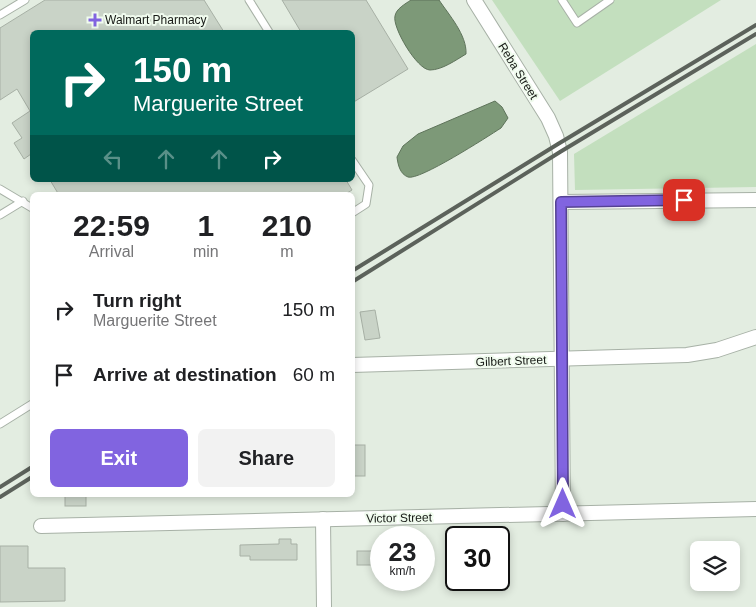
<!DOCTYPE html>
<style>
body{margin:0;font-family:Helvetica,sans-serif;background:#f2f2f2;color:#202124;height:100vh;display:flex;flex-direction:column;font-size:19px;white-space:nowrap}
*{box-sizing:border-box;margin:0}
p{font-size:16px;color:#757577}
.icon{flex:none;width:28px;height:28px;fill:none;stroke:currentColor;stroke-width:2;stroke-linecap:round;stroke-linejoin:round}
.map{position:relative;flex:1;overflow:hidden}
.details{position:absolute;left:30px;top:192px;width:325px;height:305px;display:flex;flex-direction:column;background:#fff;border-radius:8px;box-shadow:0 2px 8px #0003}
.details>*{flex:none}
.top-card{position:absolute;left:30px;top:30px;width:325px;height:152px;border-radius:8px;box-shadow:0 2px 8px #0003;background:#00695c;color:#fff;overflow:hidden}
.controls{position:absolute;left:690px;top:541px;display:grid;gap:10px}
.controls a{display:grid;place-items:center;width:50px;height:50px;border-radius:8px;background:#fff;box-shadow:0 2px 8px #0003;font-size:25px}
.speed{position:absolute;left:370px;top:526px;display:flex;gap:10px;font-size:25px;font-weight:700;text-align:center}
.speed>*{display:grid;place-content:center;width:65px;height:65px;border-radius:50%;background:#fff;box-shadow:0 2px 8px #0003;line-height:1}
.speed small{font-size:12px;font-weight:400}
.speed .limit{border:2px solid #111;border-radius:8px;background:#fff;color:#111}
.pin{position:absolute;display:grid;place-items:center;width:42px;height:42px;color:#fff;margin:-21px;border-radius:10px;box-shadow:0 2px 8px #0006}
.me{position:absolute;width:55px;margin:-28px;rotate:0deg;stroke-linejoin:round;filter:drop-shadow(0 0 4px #0008)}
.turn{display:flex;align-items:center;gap:18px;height:105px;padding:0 20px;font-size:22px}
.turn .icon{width:65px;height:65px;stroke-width:2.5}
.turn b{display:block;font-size:35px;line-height:42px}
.lanes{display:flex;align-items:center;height:48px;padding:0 20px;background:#0003;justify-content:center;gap:25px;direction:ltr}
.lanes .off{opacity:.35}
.eta{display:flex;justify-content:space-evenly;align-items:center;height:85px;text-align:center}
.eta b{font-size:30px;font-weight:700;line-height:35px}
.action{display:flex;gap:10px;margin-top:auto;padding:10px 20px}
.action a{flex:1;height:58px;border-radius:8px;background:#8164e0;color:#fff;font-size:20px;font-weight:700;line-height:58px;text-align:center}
.action a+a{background:#f2f2f2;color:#202124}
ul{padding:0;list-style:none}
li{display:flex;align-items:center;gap:15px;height:65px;padding:0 20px}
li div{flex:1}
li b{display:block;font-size:19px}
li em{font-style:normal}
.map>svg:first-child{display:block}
.green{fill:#c3dfbe}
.water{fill:#7d9978;stroke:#5e735a}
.building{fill:#c9d3c7;stroke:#a7b0a5}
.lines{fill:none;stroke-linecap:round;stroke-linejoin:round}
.lane-casing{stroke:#a7b1a6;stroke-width:9}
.street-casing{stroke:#a7b1a6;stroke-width:16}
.lane{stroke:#fff;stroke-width:7}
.street{stroke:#fff;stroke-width:14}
.rail{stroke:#5c625b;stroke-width:4}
.route-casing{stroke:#544192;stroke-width:12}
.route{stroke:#8164e0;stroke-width:9}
.poi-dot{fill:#8164e0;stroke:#f0fbee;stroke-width:2}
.labels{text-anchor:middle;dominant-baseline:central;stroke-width:4;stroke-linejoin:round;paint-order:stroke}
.poi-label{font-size:12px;fill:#161915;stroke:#f0fbee;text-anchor:start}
.street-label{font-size:12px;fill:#161915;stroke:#f0fbee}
</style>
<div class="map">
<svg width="756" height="607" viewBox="0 0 756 607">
<rect width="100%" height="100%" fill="#e3ede1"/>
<g class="green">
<path d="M492,0h229l-161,101z"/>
<path d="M756,44v143l-181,3 -1,-36z"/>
</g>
<g class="water">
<path d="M411,0h28c10,15 28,35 27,54 -10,6 -24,16 -36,16 -13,0 -38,-43 -35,-54 1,-7 10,-12 16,-16z"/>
<path d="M495,101l7,6 6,11 -7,10c-14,9 -82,53 -93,49 -8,-3 -10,-12 -11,-20l6,-11 15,-12z"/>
</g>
<g class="building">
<path d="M45,0h159l20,32h-192v124l-1,-2 -7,5 -10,-16 8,-5 -10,-15 18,-12 -13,-22 -17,11v-72z"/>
<path d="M282,0h84l42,69 -56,34v-71h-51z"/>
<path d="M50,180h296l6,10 -8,5h-285z"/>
<path d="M375,310l5,28 -15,2 -5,-28z"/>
<rect x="352" y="445" width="13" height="31"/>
<rect x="65" y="495" width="21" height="11"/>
<path d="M279,539h12v5h6v16h-47v-4h-10v-11l39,-1z"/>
<path d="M0,546h28v22h37v33l-65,1z"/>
<rect x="357" y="551" width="24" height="14"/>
</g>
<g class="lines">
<g class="lane-casing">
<g id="lane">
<path d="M249,0l20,32"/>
<path d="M562,0l15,23 33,-23"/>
<path d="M0,15l25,-15"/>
<path d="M352,160l17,25 -3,19 -14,9"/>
<path d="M0,189l32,19"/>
<path d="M0,215l23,-14"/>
<path d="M0,424l32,-20"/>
</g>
</g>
<g class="street-casing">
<g id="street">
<path d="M474,0l74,118 8,18 4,16 3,362"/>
<path d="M561,202l195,-2"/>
<path d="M352,365l335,-10 30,-5 39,-13"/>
<path d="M323,519l1,88"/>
<path d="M41,526l715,-17"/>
</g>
</g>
<use href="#lane" class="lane"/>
<use href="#street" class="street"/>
<g class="rail">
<path d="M352,271l206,-127 198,-119"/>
<path d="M352,282l208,-130 196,-118"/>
<path d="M0,487l32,-20"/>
<path d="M0,497l32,-20"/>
</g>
</g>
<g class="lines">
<g class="route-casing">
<path id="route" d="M563,504l-2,-302 123,-2"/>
</g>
<use href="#route" class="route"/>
</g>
<path class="poi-dot" d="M92.5 12.5h5v5h5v5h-5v5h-5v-5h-5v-5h5z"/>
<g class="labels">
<g class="poi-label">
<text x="105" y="20">Walmart Pharmacy</text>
</g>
<g class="street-label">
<text transform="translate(518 71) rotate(58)">Reba Street</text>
<text transform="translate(511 361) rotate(-2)">Gilbert Street</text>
<text transform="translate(399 518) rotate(-1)">Victor Street</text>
</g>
</g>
</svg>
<div class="controls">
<a><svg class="icon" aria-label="layers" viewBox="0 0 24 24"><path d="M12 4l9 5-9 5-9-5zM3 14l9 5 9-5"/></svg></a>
</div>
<div class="speed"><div>23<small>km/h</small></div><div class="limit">30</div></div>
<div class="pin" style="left:684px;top:200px;background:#d93025"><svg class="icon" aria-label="arrive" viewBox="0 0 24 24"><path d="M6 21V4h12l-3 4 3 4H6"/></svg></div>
<svg class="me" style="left:563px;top:504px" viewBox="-20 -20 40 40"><path d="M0-17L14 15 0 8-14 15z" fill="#8164e0" stroke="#fff" stroke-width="4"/></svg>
<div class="top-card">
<div class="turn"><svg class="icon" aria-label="right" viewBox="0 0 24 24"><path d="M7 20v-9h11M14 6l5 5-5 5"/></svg><div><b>150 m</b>Marguerite Street</div></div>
<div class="lanes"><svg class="icon off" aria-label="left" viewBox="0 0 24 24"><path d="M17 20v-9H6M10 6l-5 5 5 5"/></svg><svg class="icon off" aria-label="ahead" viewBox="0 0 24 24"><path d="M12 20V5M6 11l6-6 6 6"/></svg><svg class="icon off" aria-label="ahead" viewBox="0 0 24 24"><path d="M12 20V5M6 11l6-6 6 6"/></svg><svg class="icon" aria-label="right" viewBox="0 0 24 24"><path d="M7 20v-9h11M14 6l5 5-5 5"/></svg></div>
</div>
<section class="details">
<div class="eta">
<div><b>22:59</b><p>Arrival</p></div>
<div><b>1</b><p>min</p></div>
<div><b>210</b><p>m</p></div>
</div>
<ul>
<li><svg class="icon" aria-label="right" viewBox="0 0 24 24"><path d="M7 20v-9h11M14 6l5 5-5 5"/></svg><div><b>Turn right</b><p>Marguerite Street</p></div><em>150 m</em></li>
<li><svg class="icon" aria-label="arrive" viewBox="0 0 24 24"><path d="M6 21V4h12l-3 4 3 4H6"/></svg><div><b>Arrive at destination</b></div><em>60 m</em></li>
</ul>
<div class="action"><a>Exit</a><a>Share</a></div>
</section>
</div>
